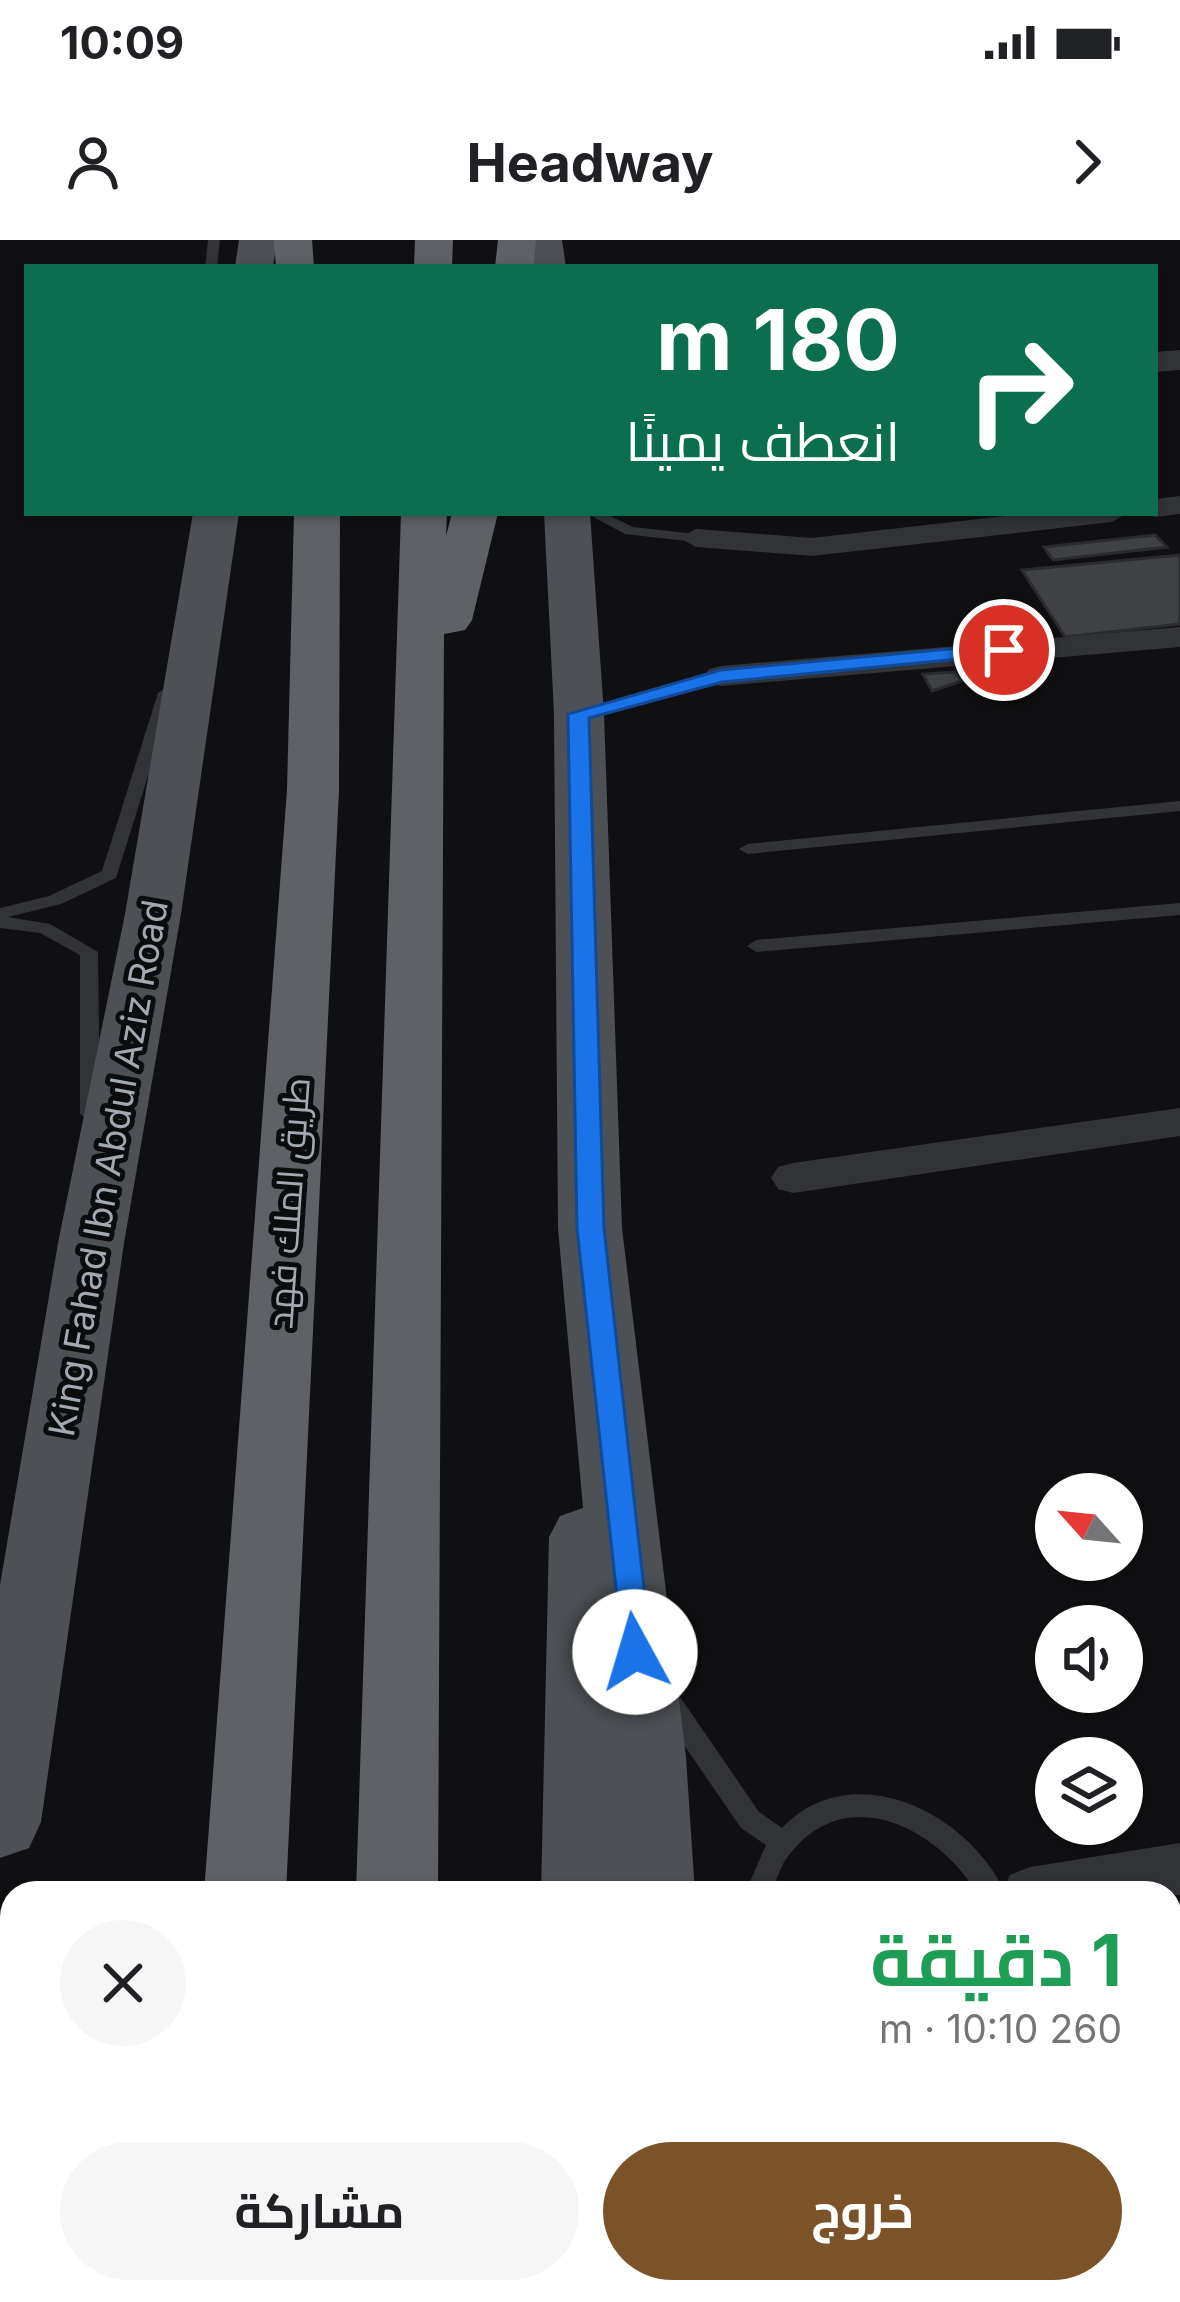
<!DOCTYPE html>
<html lang="ar">
<meta charset="utf-8">
<style>
body{margin:0;font-family:Inter,Cairo,sans-serif;background:#f6f6f6;color:#202124;direction:rtl;height:100vh;display:flex;flex-direction:column;font-size:45px;white-space:nowrap}
*{box-sizing:border-box;margin:0}
p{font-size:39px;color:#757577}
.icon{flex:none;width:66px;height:66px;fill:none;stroke:currentColor;stroke-width:2;stroke-linecap:round;stroke-linejoin:round}
.map{position:relative;flex:1;overflow:hidden;direction:ltr}
.sheet{position:absolute;left:0px;top:1641px;width:1182px;height:423px;display:flex;flex-direction:column;background:#fff;border-radius:36px 36px 0 0;box-shadow:0 3px 9px #0004;direction:rtl}
.sheet>*{flex:none}
.hud{position:absolute;left:24px;top:24px;width:1134px;height:252px;border-radius:0px;box-shadow:0 3px 9px #0004;direction:rtl;background:#0b6e4f;color:#fff;overflow:hidden}
.needle{width:78px;rotate:297deg}
.buttons{position:absolute;left:1035px;top:1233px;display:grid;gap:24px}
.buttons a{display:grid;place-items:center;width:108px;height:108px;border-radius:50%;background:#fff;box-shadow:0 3px 9px #0004;font-size:60px}
.pin{position:absolute;display:grid;place-items:center;width:102px;height:102px;color:#fff;margin:-51px;border:6px solid #fff;border-radius:50%;box-shadow:0 3px 12px #0007}
.me{position:absolute;width:132px;margin:-66px;rotate:354deg;stroke-linejoin:round;filter:drop-shadow(0 0 9px #0008)}
.turn{display:flex;align-items:center;gap:42px;height:252px;padding:0 60px;font-size:54px}
.turn .icon{width:156px;height:156px;stroke-width:2.5}
.turn b{display:block;font-size:84px;line-height:102px}
.round{display:grid;place-items:center;flex:none;width:126px;height:126px;border-radius:63px;background:#f6f6f6}
.summary{display:flex;align-items:center;justify-content:space-between;height:204px;padding:0 60px}
h1{font-size:72px;font-weight:700;line-height:90px;color:#1e9e55}
.cta{display:flex;gap:24px;margin-top:auto;padding:24px 60px}
.cta a{flex:1;height:138px;border-radius:72px;background:#7c5328;color:#fff;font-size:48px;font-weight:700;line-height:138px;text-align:center}
.cta a+a{background:#f6f6f6;color:#202124}
.status{display:flex;justify-content:space-between;align-items:center;height:84px;padding:0 60px;background:#fff;direction:ltr}
.status svg{height:33px;fill:currentColor}
header{display:flex;justify-content:space-between;align-items:center;height:156px;padding:0 60px;background:#fff;font-size:54px;font-weight:700}
.map>svg:first-child{display:block}
.building{fill:#3f4145;stroke:#2a2b2e;stroke-width:3}
.lines{fill:none;stroke-linecap:round;stroke-linejoin:round}
.service{fill:#313337;fill-rule:evenodd}
.minor{fill:#313337;fill-rule:evenodd}
.tertiary{fill:#313337;fill-rule:evenodd}
.primary{fill:#4d5055;fill-rule:evenodd}
.motorway{fill:#5e6267;fill-rule:evenodd}
.route{fill:#1a73e8;stroke:#114b97;stroke-width:3}
.labels{text-anchor:middle;dominant-baseline:central;stroke-width:10;stroke-linejoin:round;paint-order:stroke}
.street-label{font-size:36px;fill:#a2a9b2;stroke:#0b0c0d}
</style>
<div class="status"><b>10:09</b><svg viewBox="0 0 49 12"><path d="M0 12V9h3v3zM5 12V6h3v6zM10 12V3h3v9zM15 12V0h3v12zM26 1h20v11H26zM47 4h2v5h-2z"/></svg></div>
<header><svg class="icon" aria-label="forward" viewBox="0 0 24 24"><path d="M9 5l7 7-7 7"/></svg>Headway<svg class="icon" aria-label="person" viewBox="0 0 24 24"><circle cx="12" cy="8" r="4"/><path d="M4 21q1-7 8-7t8 7"/></svg></header>
<div class="map">
<svg width="1180" height="2062" viewBox="0 0 1180 2062">
<rect width="100%" height="100%" fill="#101012"/>
<g class="building">
<path d="M1155,295l12,12 -114,13 -9,-13z"/>
<path d="M1180,315v69l-115,13 -43,-67z"/>
<path d="M955,432l7,9 -30,10 -9,-17z"/>
</g>
<g class="lines">
<g class="service">
<path d="M208,0h12l-3,27h-12z"/>
<path d="M586,273h18l29,14 63,7 7,4 -7,4 -71,-8z"/>
<path d="M721,431l8,5 -2,3 -148,40 -8,-5 2,-3z"/>
<path d="M166,448l8,5 -58,185 -55,26 -53,13 42,7 48,28 2,162 -10,7 -10,-7v-159l-40,-22 -40,-5v-20l49,-12 53,-25 56,-178z"/>
<path d="M1180,561v10l-432,43 -9,-5 9,-5z"/>
<path d="M1180,663v12l-424,37 -9,-6 9,-6z"/>
<path d="M667,1448l9,3 83,121 23,16c71,-74 188,-14 223,65h-28c-41,-67 -134,-114 -191,-34 -6,9 -10,23 -15,34h-26l21,-48 -25,-17 -83,-121 -3,-8 3,-8z"/>
</g>
<g class="minor">
<path d="M1180,256v18l-25,3 -12,-4h12v-14z"/>
<path d="M1030,273h97l-15,9 -300,34 -116,-9 -16,-9 16,-9 116,9z"/>
<path d="M1180,387v20l-459,39 -12,-3 -5,-7 5,-7 12,-3z"/>
<path d="M1180,868v28l-387,57 -15,-4 -7,-11 7,-11 15,-4z"/>
<path d="M1180,1603v52l-178,-2 8,-18 20,-8z"/>
</g>
<path class="tertiary" d="M1180,110v20l-25,2v-20z"/>
<g class="primary">
<path d="M239,0h38l-4,27h-38z"/>
<path d="M524,0h38l4,27h-38z"/>
<path d="M193,273h46l-58,401 -57,329 -83,579 -12,26 -29,10v-273l58,-342 67,-329z"/>
<path d="M544,273h46l14,201 18,514 64,529 9,136h-154l8,-356 11,-21 23,-8 -25,-280 -4,-514z"/>
<rect x="536" y="2052" width="94" height="10"/>
<path d="M630,2052h94l1,10h-94z"/>
</g>
<g class="motorway">
<path d="M274,0h38l2,27h-38z"/>
<path d="M415,0h38l-1,27h-38z"/>
<path d="M498,0h38l-3,27h-38z"/>
<path d="M294,273h46l-1,277 -53,1103h-82l83,-1103z"/>
<path d="M401,273h46l-1,23 6,-23h46l-26,107 -7,10 -21,4 -6,1259h-82z"/>
<path d="M174,2052h94l-1,10h-94z"/>
<rect x="343" y="2052" width="94" height="10"/>
</g>
</g>
<path class="route" d="M1004,404l10,6 -3,4 -289,28 -133,36 15,510 47,424 -5,10 -11,4 -11,-4 -47,-434 -9,-514 153,-44z"/>
<g class="labels">
<g class="street-label">
<text transform="translate(108 928) rotate(-80)">King Fahad Ibn Abdul Aziz Road</text>
<text transform="translate(288 963) rotate(-86)">طريق الملك فهد</text>
</g>
</g>
</svg>
<div class="buttons">
<a><svg class="needle" viewBox="-14 -14 28 28"><path d="M0-13l5 13h-10z" fill="#e53935"/><path d="M0 13l5-13h-10z" fill="#757577"/></svg></a>
<a><svg class="icon" aria-label="sound" viewBox="0 0 24 24"><path d="M4 9h4l5-4v14l-5-4H4zM17 9q2 3 0 6"/></svg></a>
<a><svg class="icon" aria-label="layers" viewBox="0 0 24 24"><path d="M12 4l9 5-9 5-9-5zM3 14l9 5 9-5"/></svg></a>
</div>
<div class="pin" style="left:1004px;top:410px;background:#d93025"><svg class="icon" aria-label="arrive" viewBox="0 0 24 24"><path d="M6 21V4h12l-3 4 3 4H6"/></svg></div>
<svg class="me" style="left:635px;top:1412px" viewBox="-20 -20 40 40"><circle r="19" fill="#fff"/><path d="M0-13L10 11 0 6-10 11z" fill="#1a73e8"/></svg>
<div class="hud">
<div class="turn"><svg class="icon" aria-label="right" viewBox="0 0 24 24"><path d="M7 20v-9h11M14 6l5 5-5 5"/></svg><div><b>180 m</b>انعطف يمينًا</div></div>
</div>
<section class="sheet">
<div class="summary"><div><h1>1 دقيقة</h1><p>260 m · 10:10</p></div><a class="round"><svg class="icon" aria-label="close" viewBox="0 0 24 24"><path d="M6 6l12 12M18 6L6 18"/></svg></a></div>
<div class="cta"><a>خروج</a><a>مشاركة</a></div>
</section>
</div>
